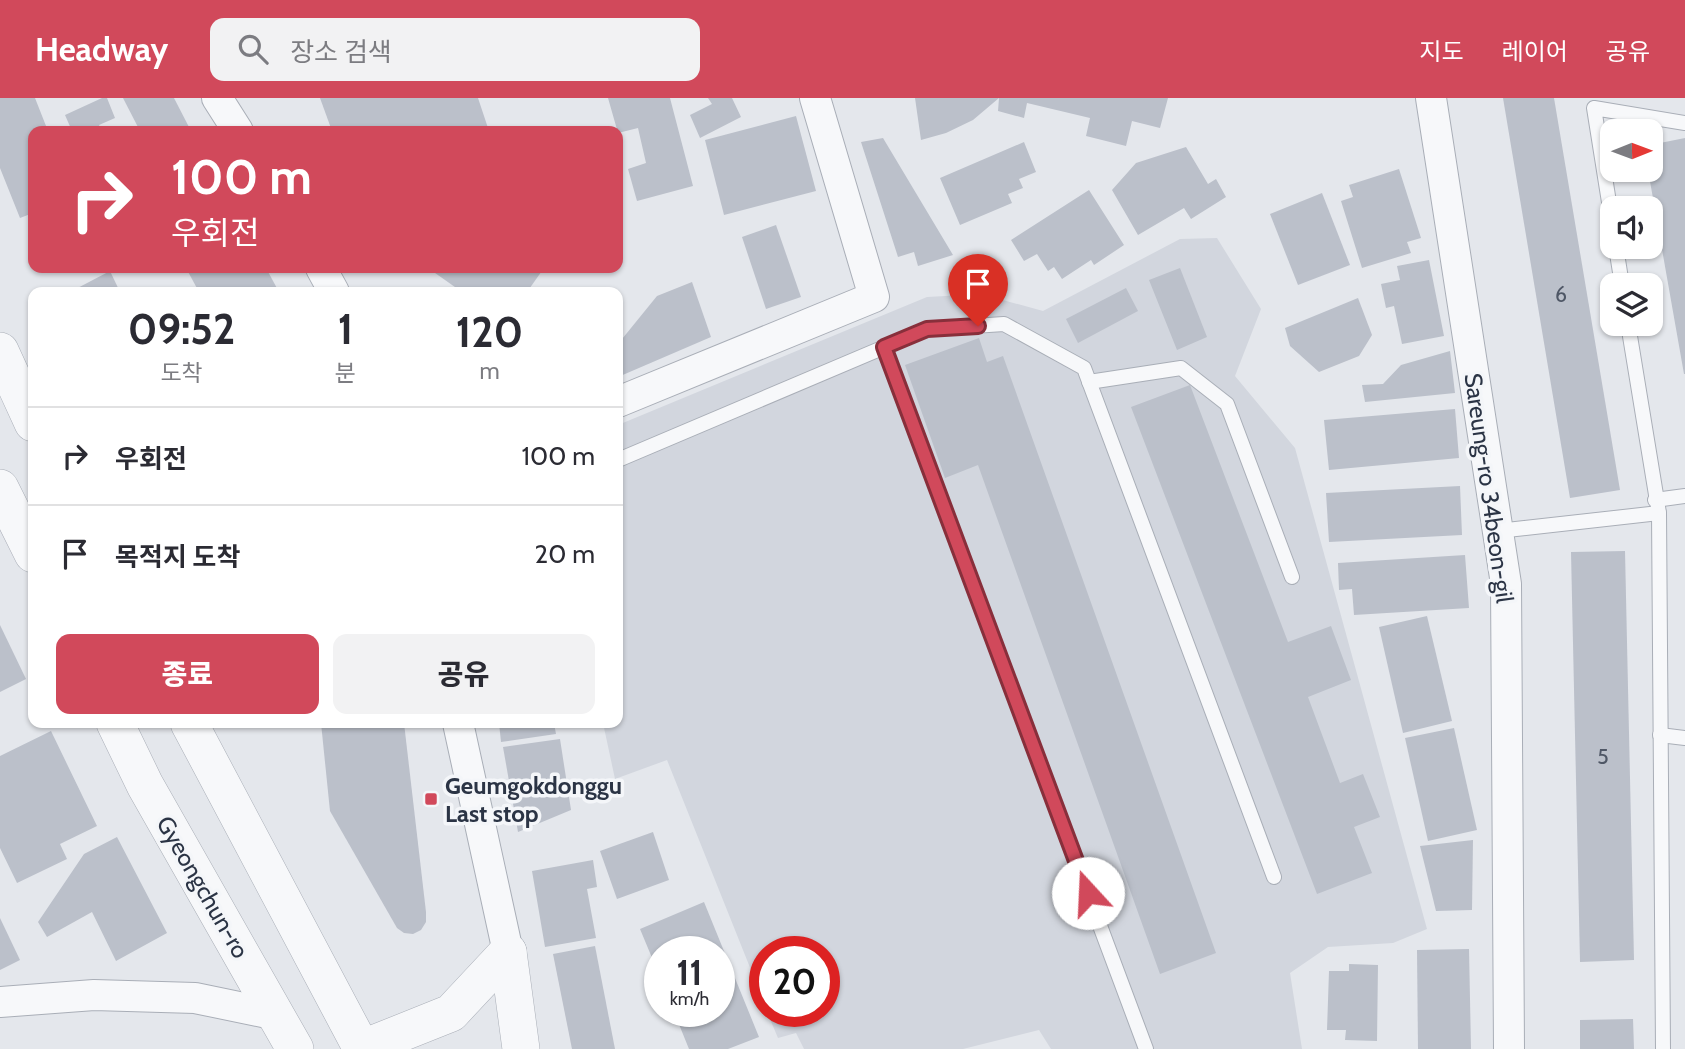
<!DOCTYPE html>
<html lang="ko">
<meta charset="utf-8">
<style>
body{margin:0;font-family:Cabin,"Noto Sans KR",sans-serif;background:#f2f2f3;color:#2b2b33;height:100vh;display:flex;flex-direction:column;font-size:26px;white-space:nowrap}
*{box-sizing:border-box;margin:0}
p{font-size:23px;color:#7c7c81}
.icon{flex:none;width:38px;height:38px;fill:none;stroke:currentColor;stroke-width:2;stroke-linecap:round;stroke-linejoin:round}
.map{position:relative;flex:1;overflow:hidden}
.sheet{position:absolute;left:28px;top:189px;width:595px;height:441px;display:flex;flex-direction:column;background:#fff;border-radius:14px;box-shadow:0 2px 5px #0004}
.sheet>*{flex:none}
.top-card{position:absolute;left:28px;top:28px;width:595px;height:147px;border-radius:14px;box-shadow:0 2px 5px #0004;background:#d1495b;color:#fff;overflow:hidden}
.needle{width:46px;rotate:89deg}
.tools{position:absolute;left:1600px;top:21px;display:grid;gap:14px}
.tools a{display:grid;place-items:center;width:63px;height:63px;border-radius:14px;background:#fff;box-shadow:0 2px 5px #0004;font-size:35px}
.speed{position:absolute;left:644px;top:838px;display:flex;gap:14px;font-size:35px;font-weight:700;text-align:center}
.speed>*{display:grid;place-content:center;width:91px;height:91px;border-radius:50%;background:#fff;box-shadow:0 2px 5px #0004;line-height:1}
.speed small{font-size:18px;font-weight:400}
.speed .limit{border:10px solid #d22;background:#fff;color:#111}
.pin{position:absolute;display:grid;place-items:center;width:60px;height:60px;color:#fff;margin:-72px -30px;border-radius:50% 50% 50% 0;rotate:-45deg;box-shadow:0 0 7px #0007}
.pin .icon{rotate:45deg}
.me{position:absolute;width:77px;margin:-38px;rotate:340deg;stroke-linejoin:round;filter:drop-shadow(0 0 5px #0008)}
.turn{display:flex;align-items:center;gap:24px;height:147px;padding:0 28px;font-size:32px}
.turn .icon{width:91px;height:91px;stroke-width:2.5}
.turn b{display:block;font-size:49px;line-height:60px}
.eta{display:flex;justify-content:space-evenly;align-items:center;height:119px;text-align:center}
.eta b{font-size:42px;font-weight:800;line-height:49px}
.primary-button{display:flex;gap:14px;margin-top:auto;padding:14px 28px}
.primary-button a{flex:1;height:80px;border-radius:14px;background:#d1495b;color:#fff;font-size:28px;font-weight:800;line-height:80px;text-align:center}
.primary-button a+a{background:#f2f2f3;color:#2b2b33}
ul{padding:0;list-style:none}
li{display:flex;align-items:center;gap:21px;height:98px;padding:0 28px;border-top:2px solid #e1e1e2}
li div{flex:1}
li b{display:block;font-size:26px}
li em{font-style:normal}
header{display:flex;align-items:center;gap:42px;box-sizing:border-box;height:98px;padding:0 35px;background:#d1495b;color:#fff}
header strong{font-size:33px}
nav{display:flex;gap:38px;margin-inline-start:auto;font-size:24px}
.search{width:490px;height:63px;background:#f2f2f3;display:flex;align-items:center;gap:18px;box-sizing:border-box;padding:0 24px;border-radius:14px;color:#7c7c81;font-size:26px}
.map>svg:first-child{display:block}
.built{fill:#d2d6de}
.building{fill:#bbc0ca}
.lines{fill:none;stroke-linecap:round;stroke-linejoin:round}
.service-casing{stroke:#a9aeb7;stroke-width:16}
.minor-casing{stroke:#a9aeb7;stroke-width:32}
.tertiary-casing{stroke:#a9aeb7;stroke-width:38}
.service{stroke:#f7f8fa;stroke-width:14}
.minor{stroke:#f7f8fa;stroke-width:30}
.tertiary{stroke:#f7f8fa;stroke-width:37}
.route-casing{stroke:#882f3b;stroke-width:18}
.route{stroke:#d1495b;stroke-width:12}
.poi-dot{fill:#d1495b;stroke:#f4f6f9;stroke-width:2.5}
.labels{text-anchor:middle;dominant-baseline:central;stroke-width:7;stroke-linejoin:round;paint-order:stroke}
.number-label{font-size:21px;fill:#4f5766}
.street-label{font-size:24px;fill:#2b3445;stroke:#f4f6f9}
.poi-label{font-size:24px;font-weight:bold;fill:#2b3445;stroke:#f4f6f9;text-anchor:start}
</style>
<header>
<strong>Headway</strong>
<div class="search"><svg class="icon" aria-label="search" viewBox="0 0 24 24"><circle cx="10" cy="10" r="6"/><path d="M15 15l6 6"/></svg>장소 검색</div>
<nav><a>지도</a><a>레이어</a><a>공유</a></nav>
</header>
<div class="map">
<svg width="1685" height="951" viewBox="0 0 1685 951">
<rect width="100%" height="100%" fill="#e4e7ec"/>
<path class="built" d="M1217,140l44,71 -26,67 60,72 132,481 -34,14 -65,4 -38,26 12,76h-251l-12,-19 -76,19h-159l-8,-16 -18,5 -11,-26h57v-60h-59v53l-98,-245 -52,19 -12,-56h15v-298l309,-128 54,-3 62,17 137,-72z"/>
<g class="building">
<path d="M0,0h35l13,33h-15v82l-13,5 -20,-50z"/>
<path d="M102,0h5l8,20 -16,7 3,6h-30l-7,-16z"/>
<path d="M123,0h51l17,33h-51z"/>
<path d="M320,0h158l11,33h-157z"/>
<path d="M608,0h62l23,88 -56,15 -9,-32 18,-6 -8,-35 -20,5z"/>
<path d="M708,0h24l9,19 -41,21 -10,-23 22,-11z"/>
<path d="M915,0h253l-8,30 -28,-7 -6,25 -40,-10 4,-18 -63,-15 -3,15 -26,-7 1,-13 -26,22 -27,13 -25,7z"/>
<path d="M1503,0h51l66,392 -50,8z"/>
<path d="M796,18l20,75 -92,24 -19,-75z"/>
<path d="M883,40l70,117 -35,11 -4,-14 -16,5 -37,-115z"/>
<path d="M1685,40v236h-1l-36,-204h2v-25z"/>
<path d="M1024,44l12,30 -17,7 4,9 -15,6 4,9 -52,22 -20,-47z"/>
<path d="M1186,49l22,37 8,-5 10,18 -35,22 -7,-11 -46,27 -26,-45 24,-27z"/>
<path d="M1399,71l22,69 -14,4 4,11 -49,15 -21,-67 12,-4 -4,-12z"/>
<path d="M1089,92l35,55 -30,20 -3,-5 -29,19 -8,-12 -6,4 -11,-17 -13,7 -13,-21z"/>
<path d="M1322,95l28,72 -52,20 -28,-71z"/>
<path d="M776,127l25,72 -35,12 -24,-72z"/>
<path d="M1429,162l15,76 -42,8 -8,-38 -8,2 -5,-24 19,-4 -3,-14z"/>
<path d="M186,170h80l13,24h-80z"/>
<path d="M428,170h116l-17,24h-65z"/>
<path d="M1180,170l27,69 -30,13 -28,-70z"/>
<path d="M110,173l10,21h-50z"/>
<path d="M692,184l19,55 -93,40v-33l39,-48z"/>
<path d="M1126,190l12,23 -60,32 -12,-24z"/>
<path d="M1358,200l14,37 -13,21 -40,16 -29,-26 -5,-18z"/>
<path d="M979,240l8,24 16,-6 213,597 -56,21 -182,-509 -33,13 -40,-113z"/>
<path d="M1450,253l5,42 -90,9 -3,-17 21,-1 18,-19z"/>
<path d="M1190,287l98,257 43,-16 20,54 -43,17 32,86 23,-9 17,43 -26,10 18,46 -55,21 -186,-487z"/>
<path d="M1455,311l4,49 -130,12 -5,-50z"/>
<path d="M1460,388l2,49 -133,7 -3,-49z"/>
<path d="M1625,453l9,409 -54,2 -9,-410z"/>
<path d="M1465,457l4,53 -115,7 -2,-26 -13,1 -1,-27z"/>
<path d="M1427,518l25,105 -49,12 -24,-106z"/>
<path d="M0,527l26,54 -26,13z"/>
<path d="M321,625h83l22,189v10l-5,8 -8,4 -9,-1 -7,-5 -67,-117z"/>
<path d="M499,625h55l2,11 -55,8z"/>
<path d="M1454,630l23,102 -49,11 -23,-103z"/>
<path d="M51,633l46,95 -37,18 7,15 -50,24 -17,-35v-92z"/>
<path d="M560,641l11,71 -53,22 -15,-85z"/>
<path d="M653,734l16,48 -52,19 -17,-48z"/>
<path d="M117,739l50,96 -51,28 -24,-49 -45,25 -9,-15 46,-68z"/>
<path d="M1473,742l-1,70 -36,1 -16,-65z"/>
<path d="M593,762l4,27 -10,2 9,49 -51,9 -13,-76z"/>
<path d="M704,804l55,135 -31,12h-39l-15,-37h45v-60h-59v25l-20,-48z"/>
<path d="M0,820l20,42 -20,10z"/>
<path d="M595,848l20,103h-43l-19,-95z"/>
<path d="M1469,851l2,100h-53l-1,-99z"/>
<path d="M1349,866l29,1 -1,76 -32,-1 1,-10h-19l2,-59h20z"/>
<path d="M1633,921l1,30h-54v-29z"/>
</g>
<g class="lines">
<g class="service-casing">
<g id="service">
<path d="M1612,123l-18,-113 91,15"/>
<path d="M1616,149l6,38"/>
<path d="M884,249l262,702"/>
<path d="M1089,284l92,-14 46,36 65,173"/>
<path d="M618,362l309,-131 77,-5 80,44 190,509"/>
<path d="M1655,402l30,-4"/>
<path d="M1659,415l4,536"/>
<path d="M1498,433l161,-18 -31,-189"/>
<path d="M1660,637l25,3"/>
</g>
</g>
<g class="minor-casing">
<g id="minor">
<path d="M217,0l21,33"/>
<path d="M1431,0l75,486 3,465"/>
<path d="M321,170l13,24"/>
<path d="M618,304l256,-105 -59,-199"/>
<path d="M458,625l50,229"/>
<path d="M0,904l94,-7 101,3 82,17"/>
</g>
</g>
<g class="tertiary-casing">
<g id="tertiary">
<path d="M0,253l33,72"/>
<path d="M0,390l33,66"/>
<path d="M115,625l30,62 150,264"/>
<path d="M189,625l173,326"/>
<path d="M508,854l13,97"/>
<path d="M361,951l90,-36 57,-61"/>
</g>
</g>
<use href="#service" class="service"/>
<use href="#minor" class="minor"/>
<use href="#tertiary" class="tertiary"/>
</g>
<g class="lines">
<g class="route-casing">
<path id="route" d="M978,228l-51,3 -43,18 204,546"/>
</g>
<use href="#route" class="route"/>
</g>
<rect class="poi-dot" x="424" y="694" width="14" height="14" rx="3.5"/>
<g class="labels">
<g class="number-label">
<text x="1561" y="196">6</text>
<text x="1603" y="658">5</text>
</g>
<g class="street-label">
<text transform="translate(1489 390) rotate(82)">Sareung-ro 34beon-gil</text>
<text transform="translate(203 789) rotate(60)">Gyeongchun-ro</text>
</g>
<g class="poi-label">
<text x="445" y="687">Geumgokdonggu<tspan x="445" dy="28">Last stop</tspan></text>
</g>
</g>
</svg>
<div class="tools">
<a><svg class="needle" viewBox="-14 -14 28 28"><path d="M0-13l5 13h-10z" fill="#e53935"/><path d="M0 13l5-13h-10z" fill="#7c7c81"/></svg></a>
<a><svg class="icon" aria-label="sound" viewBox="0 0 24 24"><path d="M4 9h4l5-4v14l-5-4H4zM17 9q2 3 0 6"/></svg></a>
<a><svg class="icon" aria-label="layers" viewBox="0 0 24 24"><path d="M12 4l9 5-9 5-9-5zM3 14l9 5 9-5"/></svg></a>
</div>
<div class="speed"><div>11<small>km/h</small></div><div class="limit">20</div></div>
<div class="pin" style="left:978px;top:228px;background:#d93025"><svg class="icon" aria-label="arrive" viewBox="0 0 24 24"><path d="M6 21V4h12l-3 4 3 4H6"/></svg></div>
<svg class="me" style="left:1088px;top:795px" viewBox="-20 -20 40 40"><circle r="19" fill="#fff"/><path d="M0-13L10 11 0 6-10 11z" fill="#d1495b"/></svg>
<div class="top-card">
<div class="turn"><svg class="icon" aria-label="right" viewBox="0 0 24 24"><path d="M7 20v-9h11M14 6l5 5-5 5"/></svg><div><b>100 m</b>우회전</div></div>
</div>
<section class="sheet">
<div class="eta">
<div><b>09:52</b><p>도착</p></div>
<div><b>1</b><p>분</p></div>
<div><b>120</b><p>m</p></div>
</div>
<ul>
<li><svg class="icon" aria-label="right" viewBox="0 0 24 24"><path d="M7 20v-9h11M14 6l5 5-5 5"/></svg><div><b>우회전</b></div><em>100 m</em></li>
<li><svg class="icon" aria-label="arrive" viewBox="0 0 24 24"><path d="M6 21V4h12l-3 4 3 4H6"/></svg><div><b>목적지 도착</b></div><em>20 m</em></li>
</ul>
<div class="primary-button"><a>종료</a><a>공유</a></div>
</section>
</div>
